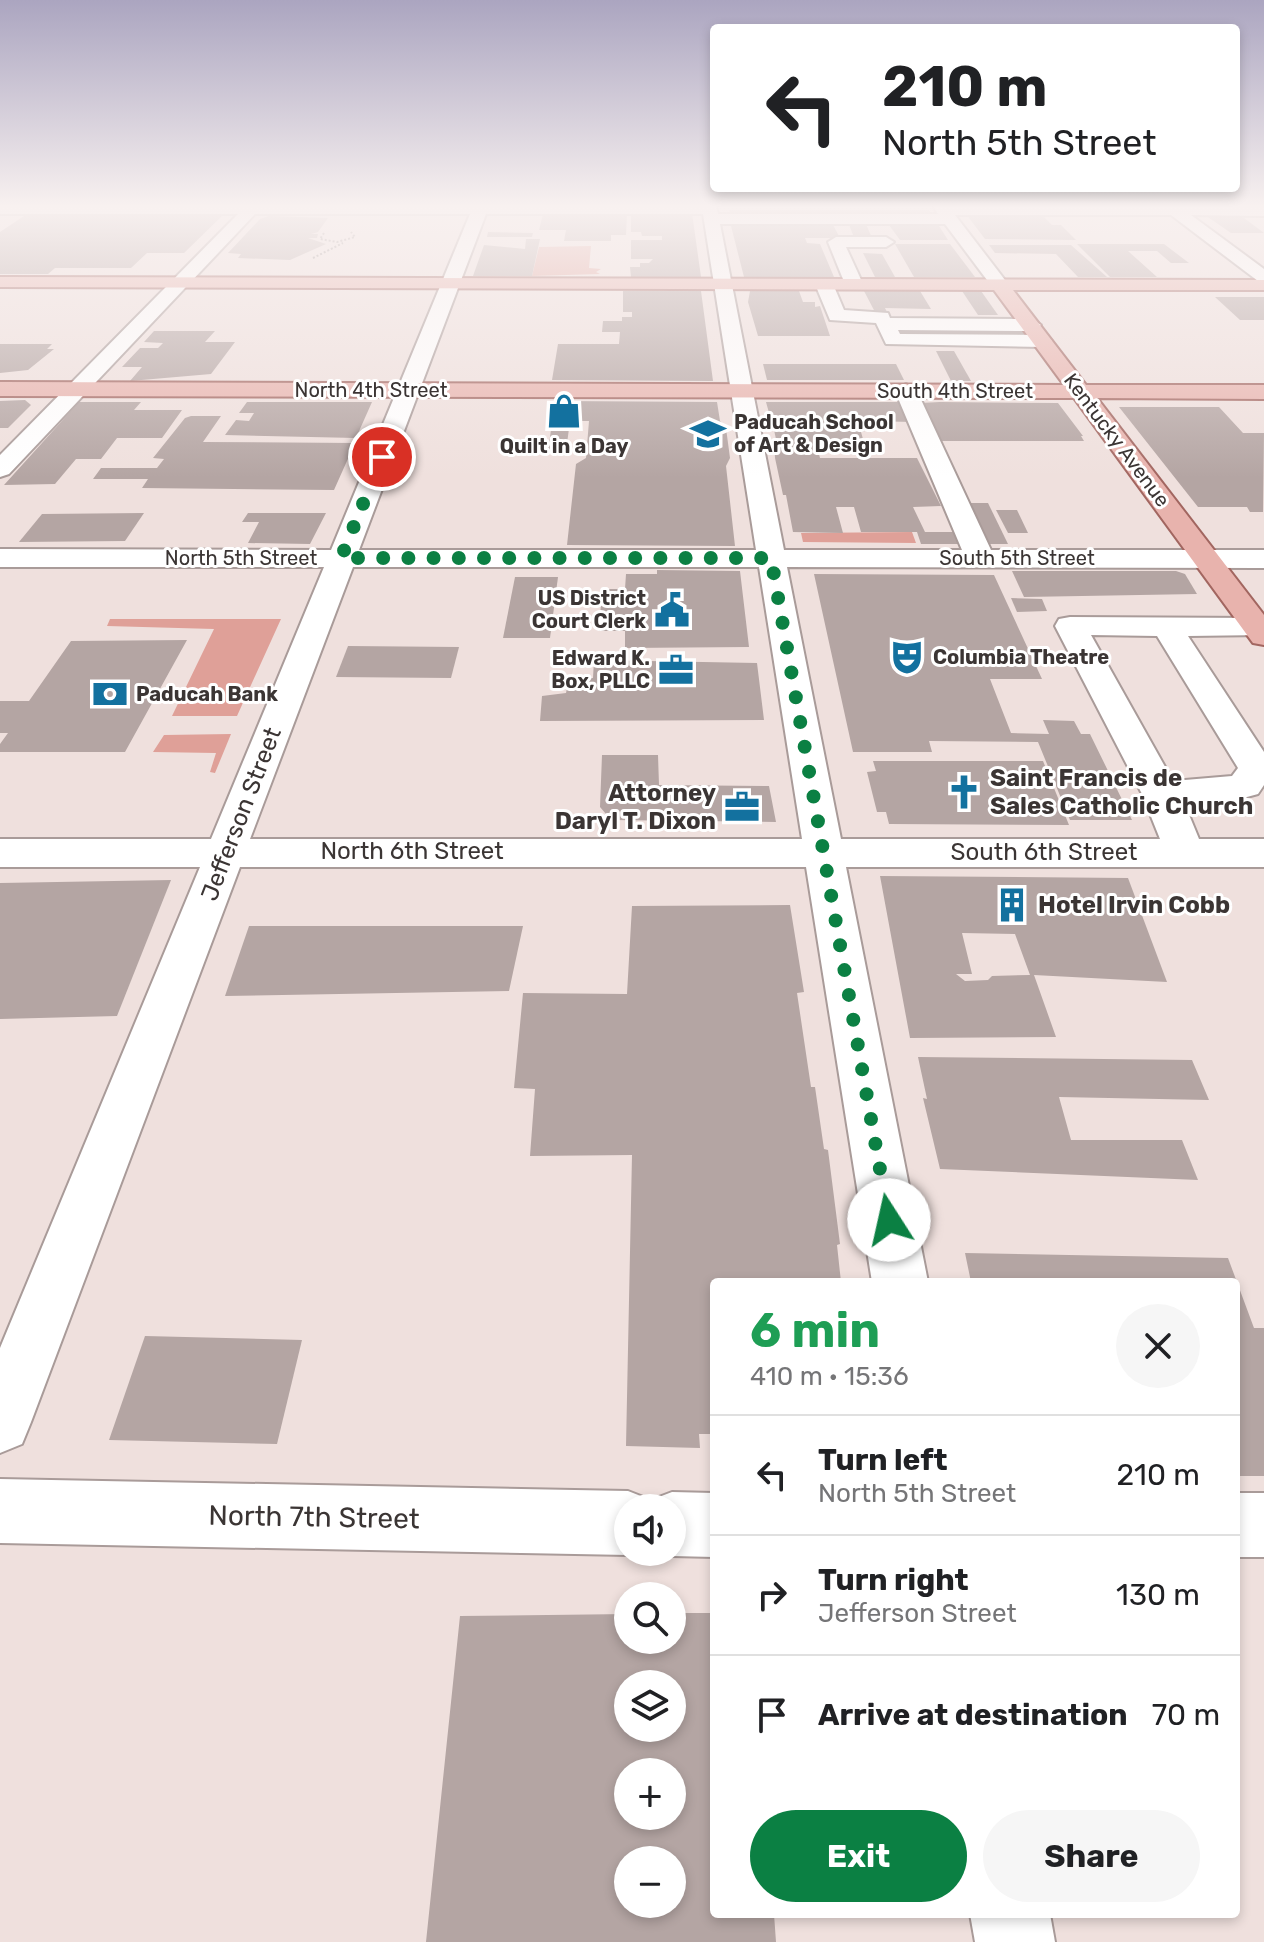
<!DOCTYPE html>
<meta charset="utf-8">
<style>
body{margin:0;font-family:Rubik,sans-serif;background:#f6f6f6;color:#202124;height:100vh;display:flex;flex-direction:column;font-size:30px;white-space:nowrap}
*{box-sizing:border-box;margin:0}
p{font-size:26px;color:#757577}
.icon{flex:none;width:44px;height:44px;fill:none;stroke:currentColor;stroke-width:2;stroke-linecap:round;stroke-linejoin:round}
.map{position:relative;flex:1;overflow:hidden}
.panel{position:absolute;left:710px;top:1278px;width:530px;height:640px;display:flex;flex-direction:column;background:#fff;border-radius:8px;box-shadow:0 4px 12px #0003}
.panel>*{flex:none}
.top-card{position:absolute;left:710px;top:24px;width:530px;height:168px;border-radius:8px;box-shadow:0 4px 12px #0003;background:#fff;color:#202124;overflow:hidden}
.tools{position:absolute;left:614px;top:1494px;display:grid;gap:16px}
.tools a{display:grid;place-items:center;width:72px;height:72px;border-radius:50%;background:#fff;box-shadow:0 4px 12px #0003;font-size:40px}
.pin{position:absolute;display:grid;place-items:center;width:68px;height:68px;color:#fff;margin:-34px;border:4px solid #fff;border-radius:50%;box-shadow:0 2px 8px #0007}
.me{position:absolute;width:88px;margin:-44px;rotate:350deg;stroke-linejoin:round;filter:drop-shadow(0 0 6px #0008)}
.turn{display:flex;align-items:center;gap:28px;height:168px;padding:0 40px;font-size:36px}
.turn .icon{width:104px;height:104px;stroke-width:2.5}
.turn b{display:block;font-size:56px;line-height:68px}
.round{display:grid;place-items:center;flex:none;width:84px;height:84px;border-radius:42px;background:#f6f6f6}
.summary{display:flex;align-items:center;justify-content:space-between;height:136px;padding:0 40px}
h1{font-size:48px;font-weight:700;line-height:60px;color:#1e9e55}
.primary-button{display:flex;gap:16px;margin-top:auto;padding:16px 40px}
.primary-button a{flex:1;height:92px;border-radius:48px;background:#0b8043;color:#fff;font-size:32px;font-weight:700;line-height:92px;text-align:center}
.primary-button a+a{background:#f6f6f6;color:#202124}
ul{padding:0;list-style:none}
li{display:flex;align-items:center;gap:24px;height:120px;padding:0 40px;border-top:2px solid #e0e0e0}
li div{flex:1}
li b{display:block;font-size:30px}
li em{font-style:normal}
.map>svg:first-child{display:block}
.green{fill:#dfa098}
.building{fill:#b4a5a3;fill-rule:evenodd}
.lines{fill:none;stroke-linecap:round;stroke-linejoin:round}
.minor-casing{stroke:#a99b99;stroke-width:4}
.major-casing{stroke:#a26660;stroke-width:4}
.path{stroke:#8d8381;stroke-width:2;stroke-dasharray:2 2;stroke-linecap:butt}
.minor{fill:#fff;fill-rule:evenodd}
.major{fill:#e8b3ad;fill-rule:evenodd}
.route{stroke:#0b8043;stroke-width:14;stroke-dasharray:0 25.2}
.labels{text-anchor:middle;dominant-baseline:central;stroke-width:6;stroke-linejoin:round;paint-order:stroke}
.far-street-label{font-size:20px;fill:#3b3534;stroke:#fff}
.far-poi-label{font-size:20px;font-weight:bold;fill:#3b3534;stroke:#fff;text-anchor:start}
.poi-label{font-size:24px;font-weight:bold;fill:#3b3534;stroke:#fff;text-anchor:start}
.street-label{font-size:24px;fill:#3b3534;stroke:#fff}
.near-street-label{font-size:28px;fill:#3b3534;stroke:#fff}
</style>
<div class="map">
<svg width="1264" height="1942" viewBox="0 0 1264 1942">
<rect width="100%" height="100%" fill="#efe0dd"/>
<g class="green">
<path d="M591,246l-2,22 12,1 -5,3 4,2 -68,2 7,-29z"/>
<path d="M912,532l4,11 -113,-1 -2,-9z"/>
<path d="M110,619h171l-44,97h-65l42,-87 -107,-3z"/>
<path d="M231,734l-16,39 -5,-1 6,-19 -63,-1 11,-17z"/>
</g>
<g class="building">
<path d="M729,210h200l5,7h-203z"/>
<path d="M631,213h61l9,64h-70l-1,-10h10v-4h9l4,-4h-22v-19h31v-4h-20l-1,-4h-10z"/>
<path d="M27,214l196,1 -39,38h-37l-16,15h-76l-7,6h-48v-42z"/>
<path d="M543,214h84l-1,21h-15v6h-47l2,-11h-27z"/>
<path d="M966,214l76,1 10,10h9l15,15 -91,-1z"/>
<path d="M1205,215h35l24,18h-33z"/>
<path d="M269,216l59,2 -10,14 -7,2h7l-1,4h-9l18,6 -36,16 -52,-2 3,-4 -13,-1 32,-34z"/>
<path d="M730,222l102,1 8,15h-35l2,5 13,1 14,33h-90z"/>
<path d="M848,222h17l8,18h-18z"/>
<path d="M889,225l50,1 9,14h-48z"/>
<path d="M488,232l45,1 -1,4h-45z"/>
<path d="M526,239h14l-8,37h-59l11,-31 41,4z"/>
<path d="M895,244h55l25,33h-61z"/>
<path d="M1077,244h87l25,19h-18l-14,-12h-29l29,26h-47z"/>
<path d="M989,245h82l36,32h-29l-22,-23 -61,-1z"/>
<path d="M863,253l19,1 13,23h-20z"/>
<path d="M623,291h78l12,90 -161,-1 6,-36h61l1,-12h-18l1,-11h19v-4h10v-5h-9z"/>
<path d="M750,291h49l4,11h12v5l5,-1 10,30h-72l-10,-34z"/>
<path d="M864,291h56l11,18 -46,-1 3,6h-12z"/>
<path d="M962,291h19l17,24h-20z"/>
<path d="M1215,297h49v23h-24z"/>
<path d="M154,331h61l-10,11h30l-24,32 -81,7 12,-14h-20l18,-19h18l5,-5 -19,-1z"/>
<path d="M0,344h52l-5,5h7l-26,21 -28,3z"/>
<path d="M936,351h18l17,30h-20z"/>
<path d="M763,364h133l8,16h-137z"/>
<path d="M25,400l6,5 -23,23h-8v-27z"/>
<path d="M555,401l162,1 3,19 6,7 4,30 -4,8 9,80 -168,-1 9,-81 10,-6 3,-37h-19l-4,30h-18z"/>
<path d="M79,402h62l-7,8h48l-20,28h-45l-16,21h-25l-21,25 -51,1z"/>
<path d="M247,402h125l-16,36 -131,-3 11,-15 13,1 5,-8h-15z"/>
<path d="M766,402h140l8,20 -48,-1 3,9 -8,2 2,7h-17l2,8h-31l3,11h97l24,48 -28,1 12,25h33l2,12h-39l-4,-12h-56l-7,-25h-18l7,26 -50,-1 -7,-37h-3l-8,-37 -1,-19h2l-2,-9h-5l-2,-10h4z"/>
<path d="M940,402l118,1 25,33h-2l3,5h-146l-18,-38z"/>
<path d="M1119,407h100l24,26h21l-1,79h-13l-3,-5h-49z"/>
<path d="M191,416h30l-18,26 152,1 -21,47 -192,-2 6,-9h-55l8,-11h56l7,-9 -11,-1 32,-40z"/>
<path d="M958,503h30l20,41h-31z"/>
<path d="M996,510h21l11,23h-20z"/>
<path d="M144,513l-19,28 -106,1 23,-28z"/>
<path d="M248,513h78l-16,31 -62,-1 11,-21h-17z"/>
<path d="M657,570l83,1 9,76 -124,1v-17h-26l3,-42h23l1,-15h31z"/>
<path d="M1012,571h164l9,3 12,20 -173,3z"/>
<path d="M814,574l180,1 48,104h-52l21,54 38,1 -6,-14 31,1 7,13h9l42,86h-62l-32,-78 -109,-1 3,11h-79z"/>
<path d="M515,577h43l-8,61h-47z"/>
<path d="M1011,598l31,1 5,12 -30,1z"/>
<path d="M187,640l-62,112h-125v-8l8,-11h-8v-32h29l42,-60z"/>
<path d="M348,646l111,1 -8,31 -115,-1z"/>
<path d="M594,660l163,3 7,57 -224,1 2,-25 24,-3 3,-14 24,-1z"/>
<path d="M602,755h56l1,30 110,1 7,36 -165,-2 -11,-13z"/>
<path d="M873,761h170l26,64 -180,-1 -3,-12h-9l-10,-40 9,-1z"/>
<path d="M880,876l248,2 39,104 -133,-7 22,62 -146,1zM962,933l53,1 15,41 -38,1 -4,4 -23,1 -9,-7h16z"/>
<path d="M171,880l-54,136 -117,3v-136z"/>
<path d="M790,905l14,87 -7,1 14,94h4l9,62 4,1 12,94 -3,1 4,37h-127v152h-15l1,14 -74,-2 6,-291 -102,1 5,-67 -21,-1 9,-95 104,1 5,-88z"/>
<path d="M249,926h274l-14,65 -284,5z"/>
<path d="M918,1057l274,3 17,40 -150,-3 12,43h111l16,40 -258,-11 -17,-71 4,1z"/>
<path d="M965,1253l263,5 26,70h10v148h-28v-194h-265z"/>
<path d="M145,1336l157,4 -25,104 -168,-4z"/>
<path d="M672,1613h42v301h60l2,28h-350l34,-326 168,-2v26h44zM628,1684h44v44h-44zM628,1772h44v44h-44zM628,1860h44v44h-44z"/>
</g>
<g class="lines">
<g class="minor-casing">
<g id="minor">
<path d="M0,206h716l2,8h220l-5,-8h331v10l-73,-1 73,54v13l-6,-1 -87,-66h-216l53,69 -9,5 -6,-1 -48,-64h-225l64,326h178l-67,-159 11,-7 11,7 74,159h273v18l-477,-1 54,272h319l-18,-45 -87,-168 4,-7 11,-2 187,1 7,1v16l-76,1 76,116v33l-6,9 -37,10 -36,1 14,34h65v28h-418l82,415h-56l-66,-415h-566l-209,555 -9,22 -22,9v-105l200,-481h-200v-28h211l113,-272h-324v-18l331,1 139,-336h-215l-246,260 -9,3v-22l238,-241h-238zM486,214h217l53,336h-397zM353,567h406l43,272h-552zM1091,635l66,1 81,132 -6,8 -59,5z"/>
<path d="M836,237h50l8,5 -8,5h-40l17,37 -9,5 -9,-5 -17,-42z"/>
<path d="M824,279l9,5 11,26 44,3 2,5 141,1 10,6 -10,6 -133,-1 2,4 142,1 10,6 -10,6 -156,-3 -10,-21 -46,-3 -15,-36z"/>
<path d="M0,1479l628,12 23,9 21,-8 42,1v64l-42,-1 -11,-4h11v-44h-44v44h8l-8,3 -628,-12z"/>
<rect x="1236" y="1493" width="28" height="64"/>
<path d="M970,1914h80l5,28h-80z"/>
</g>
</g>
<g class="major-casing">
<path id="major" d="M0,277l1264,3v10h-251l73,95h178v14l-167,-1 167,217v30l-11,-2 -179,-245 -1074,-2v-14l1064,3 -70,-95 -994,-3z"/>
</g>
<g class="path">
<path d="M324,233l-4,6 17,3 18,-5 -4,-5"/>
<path d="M313,258l30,-15"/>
</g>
<use href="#minor" class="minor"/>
<use href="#major" class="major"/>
</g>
<linearGradient id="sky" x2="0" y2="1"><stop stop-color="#aba5c0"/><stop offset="0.43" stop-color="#f8f1f0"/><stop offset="1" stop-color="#f8f1f0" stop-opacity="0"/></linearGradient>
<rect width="1264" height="478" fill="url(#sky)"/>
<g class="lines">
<path class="route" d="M382,457l-41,101h430l118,662"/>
</g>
<defs>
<g id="shop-bare" transform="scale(2.76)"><path d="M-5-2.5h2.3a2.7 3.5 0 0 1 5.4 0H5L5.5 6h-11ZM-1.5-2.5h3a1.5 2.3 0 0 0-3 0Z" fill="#13719f" stroke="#fff" stroke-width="2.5" paint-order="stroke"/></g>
<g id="university-bare" transform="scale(2.76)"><path d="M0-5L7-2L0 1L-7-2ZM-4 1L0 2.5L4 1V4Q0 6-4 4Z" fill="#13719f" stroke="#fff" stroke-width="2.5" paint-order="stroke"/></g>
<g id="civic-bare" transform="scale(2.76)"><path d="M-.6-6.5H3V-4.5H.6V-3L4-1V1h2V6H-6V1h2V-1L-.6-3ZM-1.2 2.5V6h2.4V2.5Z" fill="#13719f" stroke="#fff" stroke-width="2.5" paint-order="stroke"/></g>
<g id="theatre-bare" transform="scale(2.76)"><path d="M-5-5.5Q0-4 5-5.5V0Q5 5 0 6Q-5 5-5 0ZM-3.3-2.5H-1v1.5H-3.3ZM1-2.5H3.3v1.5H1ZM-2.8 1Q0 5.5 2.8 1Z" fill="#13719f" stroke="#fff" stroke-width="2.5" paint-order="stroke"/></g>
<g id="office-bare" transform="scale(2.76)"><path d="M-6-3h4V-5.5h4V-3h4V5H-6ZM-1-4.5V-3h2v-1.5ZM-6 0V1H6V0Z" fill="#13719f" stroke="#fff" stroke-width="2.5" paint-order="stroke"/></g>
<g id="bank-bare" transform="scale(2.76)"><path d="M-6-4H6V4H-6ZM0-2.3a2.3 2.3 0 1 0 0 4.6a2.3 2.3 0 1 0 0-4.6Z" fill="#13719f" stroke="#fff" stroke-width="2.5" paint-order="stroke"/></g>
<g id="church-bare" transform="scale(2.76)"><path d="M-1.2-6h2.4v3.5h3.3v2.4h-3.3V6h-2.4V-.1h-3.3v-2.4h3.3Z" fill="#13719f" stroke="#fff" stroke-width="2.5" paint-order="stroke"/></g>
<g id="building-bare" transform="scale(2.76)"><path d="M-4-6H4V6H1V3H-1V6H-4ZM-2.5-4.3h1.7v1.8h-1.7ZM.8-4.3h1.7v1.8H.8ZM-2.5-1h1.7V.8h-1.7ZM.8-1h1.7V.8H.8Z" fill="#13719f" stroke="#fff" stroke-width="2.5" paint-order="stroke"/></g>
</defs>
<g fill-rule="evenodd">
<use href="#shop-bare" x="564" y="411"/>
<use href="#university-bare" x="708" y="434"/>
<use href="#civic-bare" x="672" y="610"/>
<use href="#theatre-bare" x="907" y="657"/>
<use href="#office-bare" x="676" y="670"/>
<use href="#bank-bare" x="110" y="694"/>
<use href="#church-bare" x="964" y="792"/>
<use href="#office-bare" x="742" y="807"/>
<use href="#building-bare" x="1012" y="905"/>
</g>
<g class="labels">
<g class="far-street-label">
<text x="371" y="390">North 4th Street</text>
<text x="955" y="391">South 4th Street</text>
<text transform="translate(1117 440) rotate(53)">Kentucky Avenue</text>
<text x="241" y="558">North 5th Street</text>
<text x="1017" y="558">South 5th Street</text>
</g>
<g class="far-poi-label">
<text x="734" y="422">Paducah School<tspan x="734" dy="23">of Art &amp; Design</tspan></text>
<text x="564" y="446" text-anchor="middle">Quilt in a Day</text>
<text x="646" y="598" text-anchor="end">US District<tspan x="646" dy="23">Court Clerk</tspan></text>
<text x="933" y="657">Columbia Theatre</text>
<text x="650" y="658" text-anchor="end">Edward K.<tspan x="650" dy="23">Box, PLLC</tspan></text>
<text x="136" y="694">Paducah Bank</text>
</g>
<g class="poi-label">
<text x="990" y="778">Saint Francis de<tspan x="990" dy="28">Sales Catholic Church</tspan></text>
<text x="716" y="793" text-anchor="end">Attorney<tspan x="716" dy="28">Daryl T. Dixon</tspan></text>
<text x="1038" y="905">Hotel Irvin Cobb</text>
</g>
<g class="street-label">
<text transform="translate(241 814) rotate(-69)">Jefferson Street</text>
<text x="412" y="851">North 6th Street</text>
<text x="1044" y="852">South 6th Street</text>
</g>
<g class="near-street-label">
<text transform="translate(314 1517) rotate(1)">North 7th Street</text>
</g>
</g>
</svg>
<div class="tools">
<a><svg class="icon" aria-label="sound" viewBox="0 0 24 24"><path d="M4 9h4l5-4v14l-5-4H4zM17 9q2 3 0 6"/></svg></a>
<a><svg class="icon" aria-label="search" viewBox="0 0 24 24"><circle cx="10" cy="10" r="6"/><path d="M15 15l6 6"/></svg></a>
<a><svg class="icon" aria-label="layers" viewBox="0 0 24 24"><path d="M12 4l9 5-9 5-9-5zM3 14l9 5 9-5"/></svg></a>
<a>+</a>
<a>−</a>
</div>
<div class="pin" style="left:382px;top:457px;background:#d93025"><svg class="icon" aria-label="arrive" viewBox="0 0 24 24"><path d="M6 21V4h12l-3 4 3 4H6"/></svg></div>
<svg class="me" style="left:889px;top:1220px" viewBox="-20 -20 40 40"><circle r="19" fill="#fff"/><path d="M0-13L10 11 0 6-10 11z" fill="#0b8043"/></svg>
<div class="top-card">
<div class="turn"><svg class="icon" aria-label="left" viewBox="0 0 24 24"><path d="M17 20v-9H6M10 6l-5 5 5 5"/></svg><div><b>210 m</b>North 5th Street</div></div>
</div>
<section class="panel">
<div class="summary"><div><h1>6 min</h1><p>410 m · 15:36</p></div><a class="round"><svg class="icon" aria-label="close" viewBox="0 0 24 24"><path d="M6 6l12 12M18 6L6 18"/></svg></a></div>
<ul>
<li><svg class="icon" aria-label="left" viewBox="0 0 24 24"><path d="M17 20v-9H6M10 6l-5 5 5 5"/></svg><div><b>Turn left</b><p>North 5th Street</p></div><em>210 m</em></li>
<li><svg class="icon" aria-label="right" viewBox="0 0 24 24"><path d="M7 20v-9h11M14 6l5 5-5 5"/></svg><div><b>Turn right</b><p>Jefferson Street</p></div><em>130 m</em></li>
<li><svg class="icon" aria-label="arrive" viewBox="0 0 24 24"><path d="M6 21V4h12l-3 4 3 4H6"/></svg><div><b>Arrive at destination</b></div><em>70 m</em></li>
</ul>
<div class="primary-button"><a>Exit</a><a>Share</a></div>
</section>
</div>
